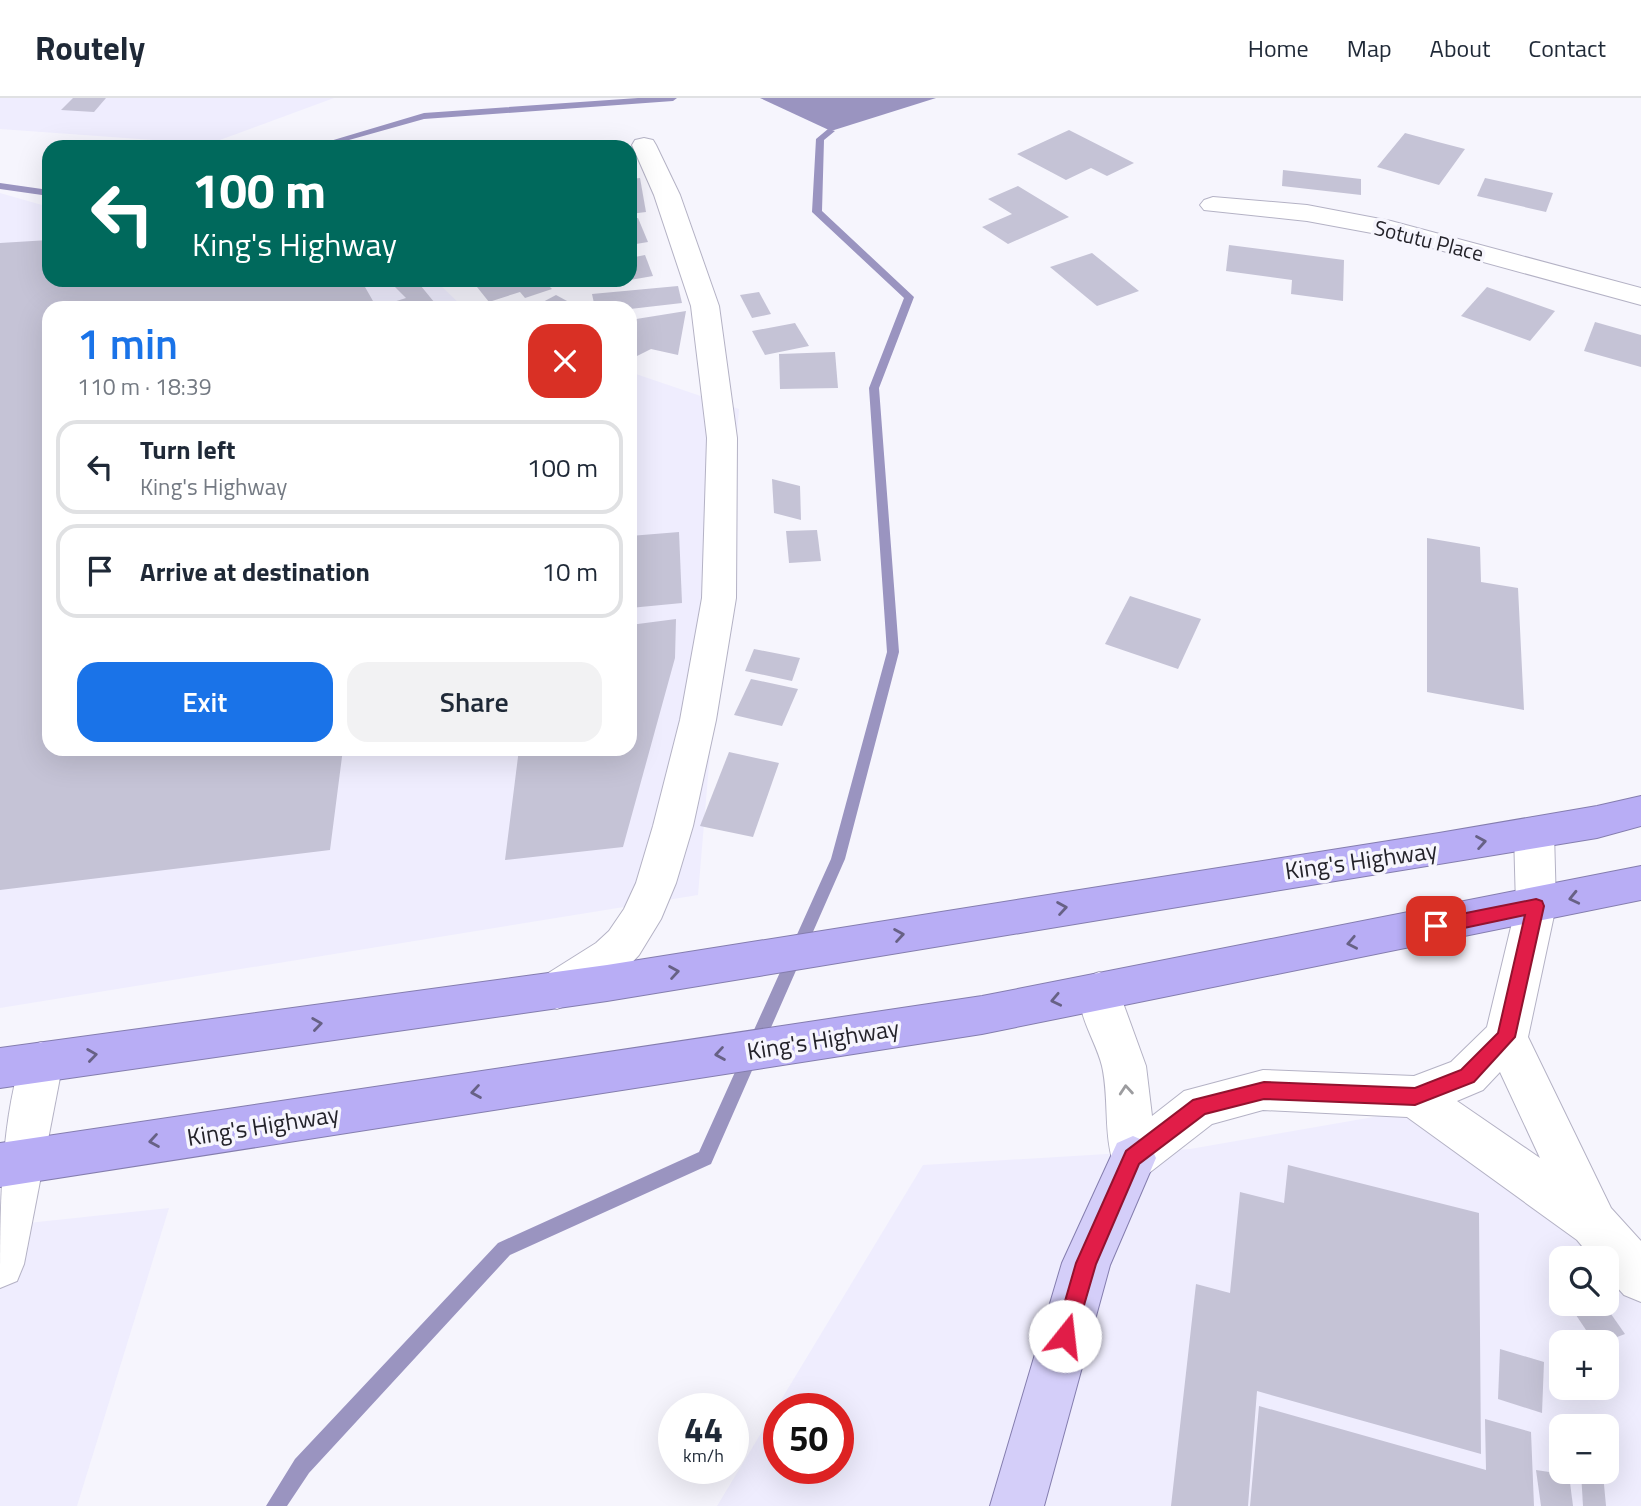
<!DOCTYPE html>
<meta charset="utf-8">
<style>
body{margin:0;font-family:"Titillium Web",sans-serif;background:#f2f2f3;color:#1f2937;height:100vh;display:flex;flex-direction:column;font-size:26px;white-space:nowrap}
*{box-sizing:border-box;margin:0}
p{font-size:23px;color:#747a83}
.icon{flex:none;width:38px;height:38px;fill:none;stroke:currentColor;stroke-width:2;stroke-linecap:round;stroke-linejoin:round}
.map{position:relative;flex:1;overflow:hidden}
.panel{position:absolute;left:42px;top:203px;width:595px;height:455px;display:flex;flex-direction:column;background:#fff;border-radius:21px;box-shadow:0 7px 28px #0002}
.panel>*{flex:none}
.guide{position:absolute;left:42px;top:42px;width:595px;height:147px;border-radius:21px;box-shadow:0 7px 28px #0002;background:#00695c;color:#fff;overflow:hidden}
.fabs{position:absolute;left:1549px;top:1148px;display:grid;gap:14px}
.fabs a{display:grid;place-items:center;width:70px;height:70px;border-radius:14px;background:#fff;box-shadow:0 7px 28px #0002;font-size:35px}
.speed{position:absolute;left:658px;top:1295px;display:flex;gap:14px;font-size:35px;font-weight:700;text-align:center}
.speed>*{display:grid;place-content:center;width:91px;height:91px;border-radius:50%;background:#fff;box-shadow:0 7px 28px #0002;line-height:1}
.speed small{font-size:18px;font-weight:400}
.speed .limit{border:10px solid #d22;background:#fff;color:#111}
.pin{position:absolute;display:grid;place-items:center;width:60px;height:60px;color:#fff;margin:-30px;border-radius:14px;box-shadow:0 4px 10px #0006}
.me{position:absolute;width:77px;margin:-38px;rotate:16deg;stroke-linejoin:round;filter:drop-shadow(0 0 5px #0008)}
.turn{display:flex;align-items:center;gap:24px;height:147px;padding:0 35px;font-size:32px}
.turn .icon{width:91px;height:91px;stroke-width:2.5}
.turn b{display:block;font-size:49px;line-height:60px}
.round{display:grid;place-items:center;flex:none;width:74px;height:74px;border-radius:21px;background:#f2f2f3}
.summary{display:flex;align-items:center;justify-content:space-between;height:119px;padding:0 35px}
h1{font-size:42px;font-weight:600;line-height:52px;color:#1a73e8}
.cta{display:flex;gap:14px;margin-top:auto;padding:14px 35px}
.cta a{flex:1;height:80px;border-radius:21px;background:#1a73e8;color:#fff;font-size:28px;font-weight:600;line-height:80px;text-align:center}
.cta a+a{background:#f2f2f3;color:#1f2937}
ul{padding:0;list-style:none}
li{display:flex;align-items:center;gap:21px;height:94px;margin:0 14px 10px;padding:0 21px;border:4px solid #e0e1e3;border-radius:21px}
li div{flex:1}
li b{display:block;font-size:26px}
li em{font-style:normal}
header{display:flex;align-items:center;gap:42px;box-sizing:border-box;height:98px;padding:0 35px;background:#fff;border-bottom:2px solid #e0e1e3}
header strong{font-size:33px}
nav{display:flex;gap:38px;margin-inline-start:auto;font-size:24px}
.map>svg:first-child{display:block}
.built{fill:#efedfe;fill-rule:evenodd}
.water{fill:#9a94c0}
.lines{fill:none;stroke-linecap:round;stroke-linejoin:round}
.stream{fill:#9a94c0;fill-rule:evenodd}
.building{fill:#c5c3d6}
.minor-casing{stroke:#b4b2c5;stroke-width:2}
.major-casing{stroke:#847dae;stroke-width:2}
.highway-casing{stroke:#847dae;stroke-width:2}
.minor{fill:#fff;fill-rule:evenodd}
.major{fill:#d4cef9;fill-rule:evenodd}
.highway{fill:#b8adf5;fill-rule:evenodd}
.oneway{stroke:#676185}
.oneway2{stroke:#9c9c9f}
.route{fill:#e11d48;stroke:#92132f;stroke-width:2}
.labels{text-anchor:middle;dominant-baseline:central;stroke-width:7;stroke-linejoin:round;paint-order:stroke}
.far-street-label{font-size:21px;fill:#24232a;stroke:#f6f5fd}
.street-label{font-size:24px;fill:#24232a;stroke:#f6f5fd}
</style>
<header>
<strong>Routely</strong>
<nav><a>Home</a><a>Map</a><a>About</a><a>Contact</a></nav>
</header>
<div class="map">
<svg width="1641" height="1408" viewBox="0 0 1641 1408">
<rect width="100%" height="100%" fill="#f6f5fd"/>
<g class="built">
<path d="M0,0h334l-125,46 -209,-15z"/>
<path d="M0,95l49,14v73h386l29,28h-415v441h581v-377l109,37 -41,486 -698,113z"/>
<path d="M1402,1014l167,112 31,34h-39v46h45l1,-39 34,38v203h-924l206,-341 267,-16zM1561,1244h45v46h-45zM779,1311h59v59h-59zM1561,1328h45v46h-45z"/>
<path d="M169,1110l-92,298h-77v-280z"/>
</g>
<path class="water" d="M760,0h176l-105,33z"/>
<g class="lines">
<g class="stream">
<path d="M638,0h39l-4,3 -249,18 -100,28h-14l114,-34z"/>
<path d="M828,31l7,2 -11,9 -2,71 92,86 -35,91 20,264 -54,207 -134,305 -201,91 -201,218 -22,33h-21l29,-47 203,-216 201,-91 132,-293 56,-207 -18,-264 35,-90 -92,-86 4,-73z"/>
<path d="M0,85l49,7v6l-49,-7z"/>
</g>
</g>
<g class="building">
<path d="M73,0h33l-12,14 -33,-2z"/>
<path d="M1069,32l65,33 -27,13 -16,-8 -25,12 -49,-26z"/>
<path d="M1405,35l33,9 27,7 -26,36 -62,-18z"/>
<path d="M1283,72l78,9v16l-79,-9z"/>
<path d="M640,80l6,34 -16,2v-35z"/>
<path d="M1485,80l68,15 -7,19 -69,-16z"/>
<path d="M1018,88l51,31 -61,27 -26,-17 30,-13 -24,-15z"/>
<path d="M638,120l10,24 -18,3v-26z"/>
<path d="M49,142v40h312l16,28h-328v441h294l-13,101 -330,40v-647z"/>
<path d="M1229,147l115,15 -1,41 -52,-7 1,-14 -66,-9z"/>
<path d="M1092,155l47,38 -42,15 -47,-39z"/>
<path d="M645,157l8,21 -23,4v-22z"/>
<path d="M388,182h28l23,28h-49l-3,-4 19,-6z"/>
<path d="M478,182h75v1l-7,2 6,6 -27,9 -5,-6 -31,10 -16,-20z"/>
<path d="M678,188l4,17 -52,6 -35,-1 -3,-14z"/>
<path d="M1487,189l68,24 -25,30 -69,-25z"/>
<path d="M759,194l12,22 -19,4 -12,-23z"/>
<path d="M556,197l24,13h-30l-9,-5z"/>
<path d="M686,213l-8,44 -27,-6 -16,8 -5,-2v-35z"/>
<path d="M1595,224l46,13v32l-57,-16z"/>
<path d="M795,225l14,23 -44,9 -13,-24z"/>
<path d="M835,254l3,36 -58,1 -1,-35z"/>
<path d="M772,381l28,7 1,34 -27,-7z"/>
<path d="M817,432l4,31 -32,2 -3,-32z"/>
<path d="M679,434l3,71 -52,5v-72z"/>
<path d="M1427,440l53,9 1,35 37,6 6,122 -97,-18z"/>
<path d="M1130,498l71,23 -23,50 -73,-25z"/>
<path d="M676,521l-1,39 -52,189 -118,13 14,-111h111v-124z"/>
<path d="M754,551l46,9 -8,23 -47,-10z"/>
<path d="M751,581l47,10 -16,37 -48,-11z"/>
<path d="M729,654l50,11 -26,74 -53,-11z"/>
<path d="M1288,1067l191,48 2,241 -224,-63 -9,115h-77l25,-222 34,9 10,-101 44,11z"/>
<path d="M1576,1206h28l21,30 -21,8h-10l-24,-36z"/>
<path d="M1500,1251l44,13 -2,51 -44,-14z"/>
<path d="M1259,1308l227,64 -1,-51 46,13 3,74h-284z"/>
<path d="M1536,1372l33,5 4,31h-32z"/>
<path d="M1581,1374l22,2 3,32h-23z"/>
</g>
<g class="lines">
<g class="minor-casing">
<g id="minor">
<path d="M644,40l9,2 3,5 24,50 39,111 18,132 -1,160 -20,122 -23,106 -17,57 -15,36 -22,36 -13,14 -54,34 -15,6 -15,-6 -6,-13 6,-13 54,-34 13,-12 15,-22 12,-26 17,-57 27,-106 22,-122 5,-160 -16,-132 -37,-111 -22,-50 3,-5z"/>
<path d="M1213,99l94,8 84,16 250,67v17l-253,-69 -81,-15 -103,-11 -4,-5 4,-5z"/>
<path d="M1534,719l14,5 6,11 2,73 -28,131 83,171 30,33v61l-17,-7 -18,-20v-17h-14l-15,-18 -170,-123 -144,-7 -51,14 -63,49 -16,7 -16,-7c-15,-34 -7,-72 -15,-107 -7,-29 -32,-59 -18,-88l15,-6 15,6 32,88 6,50 32,-25 79,-21 151,6 37,-14 36,-35 29,-121 -2,-73 6,-11zM1500,974l40,86 -83,-57 26,-11z"/>
<path d="M41,944l16,6 6,14 -39,202 -7,17 -17,7c0,-76 0,-170 25,-240z"/>
</g>
</g>
<g class="major-casing">
<path id="major" d="M1133,1038l16,7 7,15 -46,107 -66,241h-54l72,-243 55,-120z"/>
</g>
<g class="highway-casing">
<g id="highway">
<path d="M1641,698v30l-44,12 -990,163 -607,87v-40l607,-83 832,-132 158,-27z"/>
<path d="M1641,768v34l-659,134 -982,153v-44l982,-147z"/>
</g>
</g>
<use href="#minor" class="minor"/>
<use href="#major" class="major"/>
<use href="#highway" class="highway"/>
</g>
<defs><path id="oneway-chevron" d="M-2-3.5L2.5 0L-2 3.5" fill="none" stroke-width="1.6" stroke-linecap="round" stroke-linejoin="round" transform="scale(1.75)"/></defs>
<g class="oneway">
<use href="#oneway-chevron" transform="translate(1481 744) rotate(-10)"/>
<use href="#oneway-chevron" transform="translate(1574 800) rotate(167)"/>
<use href="#oneway-chevron" transform="translate(1062 810) rotate(-9)"/>
<use href="#oneway-chevron" transform="translate(899 837) rotate(-9)"/>
<use href="#oneway-chevron" transform="translate(1352 845) rotate(169)"/>
<use href="#oneway-chevron" transform="translate(674 874) rotate(-9)"/>
<use href="#oneway-chevron" transform="translate(1056 902) rotate(168)"/>
<use href="#oneway-chevron" transform="translate(317 926) rotate(-8)"/>
<use href="#oneway-chevron" transform="translate(720 956) rotate(171)"/>
<use href="#oneway-chevron" transform="translate(92 957) rotate(-8)"/>
<use href="#oneway-chevron" transform="translate(476 994) rotate(171)"/>
<use href="#oneway-chevron" transform="translate(154 1043) rotate(171)"/>
</g>
<use class="oneway2" href="#oneway-chevron" transform="translate(1126 992) rotate(-95)"/>
<path class="route" d="M1536,801l6,2 2,5 -29,131 -41,45 -59,23 -151,-6 -59,15 -66,50 -43,100 -23,79 -8,3 -7,-3 -3,-7 21,-73 50,-112 67,-51 71,-18 151,6 46,-18 37,-37 27,-118 -89,19 -6,-2 -3,-6 3,-5 6,-2z"/>
<g class="labels">
<g class="far-street-label">
<text transform="translate(1429 142) rotate(14)">Sotutu Place</text>
</g>
<g class="street-label">
<text transform="translate(1361 762) rotate(-8)">King's Highway</text>
<text transform="translate(823 941) rotate(-9)">King's Highway</text>
<text transform="translate(263 1027) rotate(-9)">King's Highway</text>
</g>
</g>
</svg>
<div class="fabs">
<a><svg class="icon" aria-label="search" viewBox="0 0 24 24"><circle cx="10" cy="10" r="6"/><path d="M15 15l6 6"/></svg></a>
<a>+</a>
<a>−</a>
</div>
<div class="speed"><div>44<small>km/h</small></div><div class="limit">50</div></div>
<div class="pin" style="left:1436px;top:828px;background:#d93025"><svg class="icon" aria-label="arrive" viewBox="0 0 24 24"><path d="M6 21V4h12l-3 4 3 4H6"/></svg></div>
<svg class="me" style="left:1065px;top:1238px" viewBox="-20 -20 40 40"><circle r="19" fill="#fff"/><path d="M0-13L10 11 0 6-10 11z" fill="#e11d48"/></svg>
<div class="guide">
<div class="turn"><svg class="icon" aria-label="left" viewBox="0 0 24 24"><path d="M17 20v-9H6M10 6l-5 5 5 5"/></svg><div><b>100 m</b>King's Highway</div></div>
</div>
<section class="panel">
<div class="summary"><div><h1>1 min</h1><p>110 m · 18:39</p></div><a class="round" style="background:#d93025;color:#fff"><svg class="icon" aria-label="close" viewBox="0 0 24 24"><path d="M6 6l12 12M18 6L6 18"/></svg></a></div>
<ul>
<li><svg class="icon" aria-label="left" viewBox="0 0 24 24"><path d="M17 20v-9H6M10 6l-5 5 5 5"/></svg><div><b>Turn left</b><p>King's Highway</p></div><em>100 m</em></li>
<li><svg class="icon" aria-label="arrive" viewBox="0 0 24 24"><path d="M6 21V4h12l-3 4 3 4H6"/></svg><div><b>Arrive at destination</b></div><em>10 m</em></li>
</ul>
<div class="cta"><a>Exit</a><a>Share</a></div>
</section>
</div>
